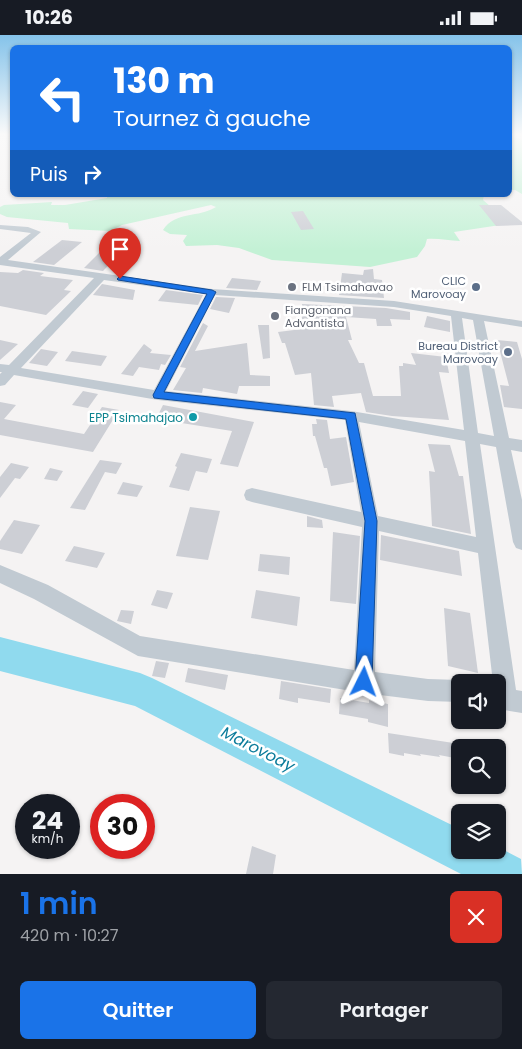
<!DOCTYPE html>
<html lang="fr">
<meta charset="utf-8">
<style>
body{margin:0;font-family:Poppins,sans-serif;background:#242831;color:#f1f3f6;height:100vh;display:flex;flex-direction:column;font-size:19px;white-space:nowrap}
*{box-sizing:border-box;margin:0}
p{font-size:16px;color:#9ea1a6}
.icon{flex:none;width:28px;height:28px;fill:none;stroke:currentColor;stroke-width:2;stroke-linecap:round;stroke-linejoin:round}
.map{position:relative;height:839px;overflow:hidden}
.panel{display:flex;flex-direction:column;background:#171b24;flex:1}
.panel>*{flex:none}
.banner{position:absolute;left:10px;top:10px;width:502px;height:152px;border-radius:8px;box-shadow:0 1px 4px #0004;background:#1a73e8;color:#fff;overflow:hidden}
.controls{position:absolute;left:451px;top:639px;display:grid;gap:10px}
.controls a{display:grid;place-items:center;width:55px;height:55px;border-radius:8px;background:#171b24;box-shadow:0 1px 4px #0004;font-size:25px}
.speed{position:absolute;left:15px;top:759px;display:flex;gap:10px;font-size:25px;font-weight:700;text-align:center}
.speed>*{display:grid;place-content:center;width:65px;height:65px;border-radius:50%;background:#171b24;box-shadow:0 1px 4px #0004;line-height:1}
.speed small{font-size:12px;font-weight:400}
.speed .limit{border:8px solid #d22;background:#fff;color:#111}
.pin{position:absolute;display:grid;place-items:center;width:42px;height:42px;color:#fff;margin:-51px -21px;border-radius:50% 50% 50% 0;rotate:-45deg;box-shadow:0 0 5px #0007}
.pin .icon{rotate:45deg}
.me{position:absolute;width:55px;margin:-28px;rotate:3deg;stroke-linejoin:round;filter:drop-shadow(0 0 4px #0008)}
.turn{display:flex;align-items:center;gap:18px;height:105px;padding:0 20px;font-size:22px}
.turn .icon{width:65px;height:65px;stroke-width:2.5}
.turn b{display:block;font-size:35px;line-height:42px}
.then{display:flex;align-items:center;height:48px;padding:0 20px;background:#0003;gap:10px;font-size:19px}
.round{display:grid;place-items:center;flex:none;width:52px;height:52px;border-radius:8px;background:#242831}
.overview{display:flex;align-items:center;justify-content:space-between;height:85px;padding:0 20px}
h1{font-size:30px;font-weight:600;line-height:38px;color:#1a73e8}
.action{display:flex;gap:10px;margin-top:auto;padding:10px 20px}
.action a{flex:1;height:58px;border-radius:8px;background:#1a73e8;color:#fff;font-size:20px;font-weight:600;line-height:58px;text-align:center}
.action a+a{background:#242831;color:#f1f3f6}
.status{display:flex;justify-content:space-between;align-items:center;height:35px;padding:0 25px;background:#171b24;direction:ltr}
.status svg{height:14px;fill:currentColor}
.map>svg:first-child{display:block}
.green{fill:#c3f1d5}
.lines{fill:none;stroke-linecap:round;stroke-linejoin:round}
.river{fill:#90daee;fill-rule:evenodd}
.building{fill:#cdcfd5}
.minor{fill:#c1cad2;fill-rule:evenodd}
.route{fill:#1a73e8;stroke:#114b97}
.worship-dot{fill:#6b7280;stroke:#fff;stroke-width:2}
.service-dot{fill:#5c6f8a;stroke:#fff;stroke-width:2}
.culture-dot{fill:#0f9aa8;stroke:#fff;stroke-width:2}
.labels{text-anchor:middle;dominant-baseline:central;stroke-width:5;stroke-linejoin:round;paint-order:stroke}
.far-service-label{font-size:11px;fill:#4e5e75;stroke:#fff;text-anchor:end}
.far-worship-label{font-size:11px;fill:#5b616d;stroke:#fff;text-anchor:start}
.culture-label{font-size:12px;fill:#0d838f;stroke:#fff;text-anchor:end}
.near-water-label{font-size:16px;font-style:italic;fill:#0c7c9b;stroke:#fff}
</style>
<div class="status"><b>10:26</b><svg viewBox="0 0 49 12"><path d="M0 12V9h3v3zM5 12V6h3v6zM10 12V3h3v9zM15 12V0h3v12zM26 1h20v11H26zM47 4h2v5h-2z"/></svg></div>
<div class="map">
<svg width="522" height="839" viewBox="0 0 522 839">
<rect width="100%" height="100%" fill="#f5f3f3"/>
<g class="green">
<path d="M510,100l12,5v54l-7,-4h-5z"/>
<path d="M107,160h377l-1,5 22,19 2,5 -53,8 6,9c-11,0 -22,-3 -33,-2l-2,7 -8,11 -47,10 -98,-7 -33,-12 -22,-3 -31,1 -3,-5 4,-6 -17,-1 -7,-4c12,-19 36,-12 53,-23l-5,-2 -89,20 -12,6 -41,-2 -1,-6 -61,-6 -7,-3v-7l4,-2 48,-3 -1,3h14l42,-7z"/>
</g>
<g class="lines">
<path class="river" d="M0,602l140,36 12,5 308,151v21h38v-3l23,12 1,15h-61l-326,-168 -135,-35z"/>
</g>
<g class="building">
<path d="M479,170h22l21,17v3l-26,1z"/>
<path d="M303,176l11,18 -13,1 -10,-18z"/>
<path d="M62,205l20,2 -28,23 -21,-3z"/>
<path d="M112,212l13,1 -22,23 -19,-3 20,-20z"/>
<path d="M373,234l1,10 8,1 2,18 -45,-3 3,-22 21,2 1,-5z"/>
<path d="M23,235l21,3 -4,3 33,4 -9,10 7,1 -25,24 -46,-9v-34l18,1z"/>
<path d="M232,243l21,2 8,1 -4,9 -31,-2z"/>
<path d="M102,249l33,6 -2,10 -40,-5z"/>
<path d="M166,255l37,5 -5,10 -40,-4z"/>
<path d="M216,262l19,1 -6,15 -19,-4z"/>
<path d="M302,269l84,4 24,4v8l-20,-1 2,7h-15l-1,-7 -30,-2 6,23h-4l11,23h5l9,33h28l-2,-30h4v-3l13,2 -5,-12 35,4 3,16 -10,-1 10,48 -57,-4 -26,-4 -5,-19 -29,3 2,11 -20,-2 -3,-32 -16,2 -10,-32h-3l-4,-11 24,-3z"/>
<path d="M427,281l23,5v11l-26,-5z"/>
<path d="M203,288l5,3 -13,25 52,-8 3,32 20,1v10h-31l-2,8 -34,-6 -1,5 -29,-3 13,-22 -6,-1z"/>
<path d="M258,290h11l1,33 -7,1z"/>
<path d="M0,305l18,4 -18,16z"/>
<path d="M497,305l20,2 5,17v50l-18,-2 -4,-22 9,1z"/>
<path d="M144,309l8,6 -2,3 21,2 -6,10 -4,-1 -2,6 -20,-3 -6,9 -12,-2z"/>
<path d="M41,314l17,3 -11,14 -18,-3z"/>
<path d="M72,316l35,5 -6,10 -36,-5z"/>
<path d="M83,356l15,3 -10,14 -16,-3z"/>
<path d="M0,367l16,3 -12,14 80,15 18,-27 17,3 -26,42 -93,-17z"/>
<path d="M163,370l91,17 -16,45 -18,-3 12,-33 -76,-12z"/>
<path d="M316,384l11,1 3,19 16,-2 8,45 -23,4 -4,-18h-3l-9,-32h-2l-1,-12h5z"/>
<path d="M428,409l22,1 9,31h4l8,58 -39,-8 -3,-55 6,1z"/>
<path d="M181,418l31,6 -5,14 -11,-2 -7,20 -20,-4 8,-20 -2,-1z"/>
<path d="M100,425l22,3 -6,11 -11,-2 -20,38 -15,-2z"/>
<path d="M11,428l18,4 -9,12 -5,-1 -15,20v-21z"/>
<path d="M50,433l13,3 -6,10 -13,-2z"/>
<path d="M123,447l20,4 -6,11 -20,-3z"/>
<path d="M190,472l30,4 -12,49 -32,-4z"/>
<path d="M307,481l15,4 1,8 -16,-1z"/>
<path d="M14,485l26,5 -18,29 -22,-5v-8z"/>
<path d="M333,497l27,4 -4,68 -26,-3z"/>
<path d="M381,500l78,16 3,25 -82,-16z"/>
<path d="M74,511l31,7 -8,15 -32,-7z"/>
<path d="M260,519l30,3 -1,18 -31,-4z"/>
<path d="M157,555l16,3 -6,16 -16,-4z"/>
<path d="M256,555l44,7 -3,29 -46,-8z"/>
<path d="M444,573l26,5 8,60 -30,-7z"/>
<path d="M121,575l13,1 -3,13 -14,-3z"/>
<path d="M156,626l13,2 -4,15 -13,-2z"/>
<path d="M188,633l40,7 -3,15 -40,-8z"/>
<path d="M281,646l50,8 -1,14 -32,-5v5l-19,-4z"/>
<path d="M340,663l29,5v-3l19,4v23l-20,-5v-3l-29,-5z"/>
<path d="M388,698l72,11v15l-21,-4 1,2 -20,-3 1,2 -17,-3v3l-15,-3z"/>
<path d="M252,811l24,9 -3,19h-27z"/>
</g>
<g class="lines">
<g class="minor">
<path d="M0,99h10l-10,3z"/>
<path d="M0,190l28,2 13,5 -33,28 204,29 182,12 128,20v6l-38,-6 25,117 13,2v12l-11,-2 11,50v50l-6,-2 -3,-6 -17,-95 -16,-3 36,246 6,1v22l-24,-4v-26h-5l-15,-130 -99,-22 -4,141 53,7 32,1 6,3h-6v19l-32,-1 -64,-8 -226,-37 -104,-57 -34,-16v-18l48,20 92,51 214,34 8,-143 -110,-25 -6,-2 -2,-5 2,-5 6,-2 109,24 -16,-92 -187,-20 -144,-25 -9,10 -5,1v-12l2,-2h-2v-8l9,1 85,-87 -94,-13v-8l31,-24 -31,-4zM104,245l102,14 -52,96 -133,-22zM215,260l179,12 57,9 13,114 -113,-19 -185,-20zM462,283l11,2 21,116 -16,-3zM359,387l106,19 11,96 -98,-21z"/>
</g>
</g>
<linearGradient id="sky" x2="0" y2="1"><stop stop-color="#85c3ea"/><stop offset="0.46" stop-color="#fafafa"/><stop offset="1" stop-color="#fafafa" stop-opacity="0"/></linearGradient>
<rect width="522" height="216" fill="url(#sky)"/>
<path class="route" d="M120,241l92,14 4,2 -52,100 191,21 22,108 -5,161 -3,6 -5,3 -6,-3 -3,-6 10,-161 -19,-102 -192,-21 -1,-3 54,-101 -89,-14 -1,-1z"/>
<g class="worship-dot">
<circle cx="292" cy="252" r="5"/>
<circle cx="275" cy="281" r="5"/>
</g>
<g class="service-dot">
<circle cx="476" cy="252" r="5"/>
<circle cx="508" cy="317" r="5"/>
</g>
<circle class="culture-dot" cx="193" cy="382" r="5"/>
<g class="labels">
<g class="far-service-label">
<text x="466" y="246">CLIC<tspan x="466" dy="13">Marovoay</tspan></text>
<text x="498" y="311">Bureau District<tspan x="498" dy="13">Marovoay</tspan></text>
</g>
<g class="far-worship-label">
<text x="302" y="252">FLM Tsimahavao</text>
<text x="285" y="275">Fiangonana<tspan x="285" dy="13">Advantista</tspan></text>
</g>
<g class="culture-label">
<text x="183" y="382">EPP Tsimahajao</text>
</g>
<g class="near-water-label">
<text transform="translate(258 714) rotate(27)">Marovoay</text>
</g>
</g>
</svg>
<div class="controls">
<a><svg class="icon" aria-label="sound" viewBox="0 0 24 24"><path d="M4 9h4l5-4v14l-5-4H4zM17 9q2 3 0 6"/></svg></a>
<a><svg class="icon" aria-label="search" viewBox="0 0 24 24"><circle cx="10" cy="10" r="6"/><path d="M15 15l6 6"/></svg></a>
<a><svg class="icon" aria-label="layers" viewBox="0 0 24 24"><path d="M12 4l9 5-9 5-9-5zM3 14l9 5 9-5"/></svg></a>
</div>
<div class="speed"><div>24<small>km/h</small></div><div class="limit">30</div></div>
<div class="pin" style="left:120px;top:244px;background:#d93025"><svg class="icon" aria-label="arrive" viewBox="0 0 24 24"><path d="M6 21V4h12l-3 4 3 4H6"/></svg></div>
<svg class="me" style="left:364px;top:647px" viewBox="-20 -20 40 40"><path d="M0-17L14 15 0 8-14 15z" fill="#1a73e8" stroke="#fff" stroke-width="4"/></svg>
<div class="banner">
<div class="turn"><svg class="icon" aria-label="left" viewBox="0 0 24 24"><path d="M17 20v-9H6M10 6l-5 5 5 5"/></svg><div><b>130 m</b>Tournez à gauche</div></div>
<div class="then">Puis<svg class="icon" aria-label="right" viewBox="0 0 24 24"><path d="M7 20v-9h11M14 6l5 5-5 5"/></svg></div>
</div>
</div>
<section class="panel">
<div class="overview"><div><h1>1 min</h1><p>420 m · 10:27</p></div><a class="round" style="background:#d93025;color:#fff"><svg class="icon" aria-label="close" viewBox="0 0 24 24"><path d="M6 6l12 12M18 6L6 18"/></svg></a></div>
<div class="action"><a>Quitter</a><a>Partager</a></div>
</section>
